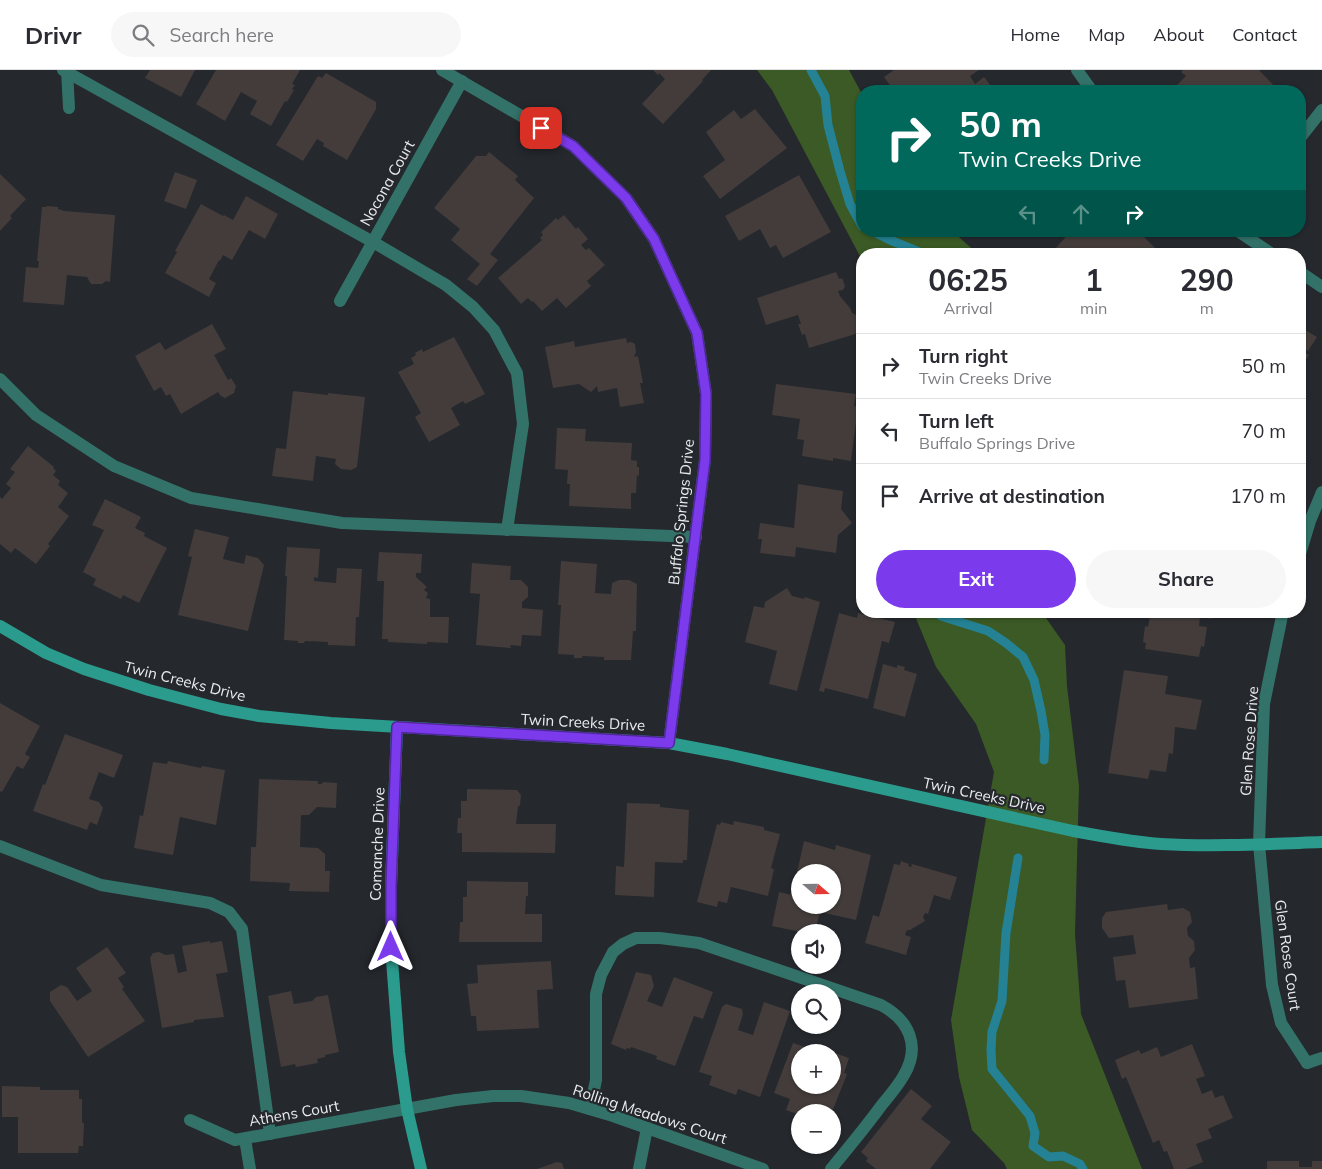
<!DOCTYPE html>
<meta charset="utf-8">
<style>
body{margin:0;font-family:Mulish,sans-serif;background:#f7f7f7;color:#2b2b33;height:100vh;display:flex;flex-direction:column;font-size:19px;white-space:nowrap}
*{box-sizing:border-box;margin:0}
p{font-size:16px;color:#7c7c81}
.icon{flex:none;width:28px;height:28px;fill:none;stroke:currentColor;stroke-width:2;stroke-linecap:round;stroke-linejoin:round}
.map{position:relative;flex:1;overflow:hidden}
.side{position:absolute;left:856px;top:178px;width:450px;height:370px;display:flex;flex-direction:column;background:#fff;border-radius:20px;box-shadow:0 1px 4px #0004}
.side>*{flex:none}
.banner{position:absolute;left:856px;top:15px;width:450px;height:152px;border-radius:20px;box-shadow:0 1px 4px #0004;background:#00695c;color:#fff;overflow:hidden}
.needle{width:32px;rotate:110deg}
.fabs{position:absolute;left:791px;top:794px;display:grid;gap:10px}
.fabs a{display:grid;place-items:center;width:50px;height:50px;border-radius:50%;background:#fff;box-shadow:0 1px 4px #0004;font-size:25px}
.pin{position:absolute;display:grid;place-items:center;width:42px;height:42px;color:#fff;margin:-21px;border-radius:10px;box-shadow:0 2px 8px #0006}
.me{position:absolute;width:55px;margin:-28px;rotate:0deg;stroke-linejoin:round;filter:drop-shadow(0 0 4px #0008)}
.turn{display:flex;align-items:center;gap:18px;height:105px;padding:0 20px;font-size:22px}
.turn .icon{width:65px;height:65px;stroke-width:2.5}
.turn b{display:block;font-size:35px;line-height:42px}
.lanes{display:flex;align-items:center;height:48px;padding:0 20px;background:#0003;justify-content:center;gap:25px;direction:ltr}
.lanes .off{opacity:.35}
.eta{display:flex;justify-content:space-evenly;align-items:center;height:85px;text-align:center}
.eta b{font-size:30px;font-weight:700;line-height:35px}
.primary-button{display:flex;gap:10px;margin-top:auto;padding:10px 20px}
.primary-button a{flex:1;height:58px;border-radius:30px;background:#7c3aed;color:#fff;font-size:20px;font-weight:700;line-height:58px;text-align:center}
.primary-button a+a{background:#f7f7f7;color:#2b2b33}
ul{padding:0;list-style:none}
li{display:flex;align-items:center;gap:15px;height:65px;padding:0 20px;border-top:1px solid #e1e1e2}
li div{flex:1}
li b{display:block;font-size:19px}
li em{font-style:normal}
header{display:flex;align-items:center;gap:30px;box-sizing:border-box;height:70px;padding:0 25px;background:#fff;border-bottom:1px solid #e1e1e2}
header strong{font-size:24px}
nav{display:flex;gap:28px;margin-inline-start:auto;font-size:18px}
.search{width:350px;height:45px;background:#f7f7f7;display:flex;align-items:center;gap:12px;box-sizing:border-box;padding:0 18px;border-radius:28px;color:#7c7c81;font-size:19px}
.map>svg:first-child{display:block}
.forest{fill:#3b5a25}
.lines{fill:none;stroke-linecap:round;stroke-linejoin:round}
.stream{stroke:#248294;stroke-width:9}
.building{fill:#433c3b;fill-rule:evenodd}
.lane{stroke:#337269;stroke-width:12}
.street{stroke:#337269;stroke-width:12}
.secondary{stroke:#2a9b8d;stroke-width:12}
.route-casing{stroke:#51269a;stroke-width:12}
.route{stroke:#7c3aed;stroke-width:9}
.labels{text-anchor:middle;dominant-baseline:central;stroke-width:4.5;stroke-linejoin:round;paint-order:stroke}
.street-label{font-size:15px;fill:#e9ebee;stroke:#25282d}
</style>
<header>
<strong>Drivr</strong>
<div class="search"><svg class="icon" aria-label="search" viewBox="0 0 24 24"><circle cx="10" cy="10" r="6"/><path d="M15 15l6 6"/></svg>Search here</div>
<nav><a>Home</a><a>Map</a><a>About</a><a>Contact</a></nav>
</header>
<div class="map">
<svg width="1322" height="1099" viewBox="0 0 1322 1099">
<rect width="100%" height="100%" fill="#25282d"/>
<g class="forest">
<path d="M757,0h92l13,24v137h90l26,23h-116v6l-90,-170z"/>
<path d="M913,541h128l24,34 2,41 12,100 -4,148 6,80 61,155h-135l-3,-6 -32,-33 -13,-53 -8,-57 43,-248 -18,-48 -40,-57z"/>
</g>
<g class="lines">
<g class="stream">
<path d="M811,0l14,26 3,29 12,46 10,33 12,22"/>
<path d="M872,161l18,9 34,14"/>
<path d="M936,541l5,5 47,15 18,12 17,14 11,23 7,31 4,24 -1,25"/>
<path d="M1018,788l-12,75 -4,68 -10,31 -1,18 1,19 38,47 5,17 -2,13 16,11 14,-1 17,8 3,5"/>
</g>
</g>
<g class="building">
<path d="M150,0h45l-14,27 -36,-19z"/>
<path d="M216,0h84l-8,14 3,1 -3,4 2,1 -7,12 -2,-1 -14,25 -21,-12 7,-13 -16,-9 -16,29 -29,-17z"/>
<path d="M653,0h58l-9,10 1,1 -40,43 -21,-20 23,-25 -6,-6 -1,2z"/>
<path d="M894,0h85l-9,6 5,8 9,-7 11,14h-101l-10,-14z"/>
<path d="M1183,0h76l20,21h-98l-5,-5 10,-10 -5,-4z"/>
<path d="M326,3l50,29v7l-29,51 -24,-14 1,-3 -7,-4 -14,22 -27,-16 42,-69 4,2z"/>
<path d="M755,39l32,39 -67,51 -17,-23 22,-16 -19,-28 28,-22 7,9z"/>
<path d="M489,82l29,24 -3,4 19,18 -44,56 8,6 -21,26 -10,-7 13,-15 -29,-24 9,-11 -26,-21 42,-52h10z"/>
<path d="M175,102l22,8 -11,29 -22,-8z"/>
<path d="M0,104l26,25 -16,17 2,2 -12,13z"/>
<path d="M799,105l32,57 -48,26 -7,-13 -6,3 -10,-19 -21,12 -14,-25z"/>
<path d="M246,126l32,18 -13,25 -16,-9 -17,30 -9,-5 -3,6 -1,-1 -10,19 7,4 -7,14 -44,-24 12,-21 -2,-1 26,-47 22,12 1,-1 9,5z"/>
<path d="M46,136l12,1v2l6,2 51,4 -5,67 -4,-1 -4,3h-11l-4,-7 -20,-2 -3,30 -41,-3 3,-35 12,1 1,-7h-2l5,-54h4z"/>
<path d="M564,145l12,14 2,-2 10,12 -7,6 5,5 3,-2 16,17 -18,16 4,5 -25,22 -9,-10 -15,13 -9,-10 -1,1 -4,-4 -7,6 -23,-26 44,-38 -2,-2 3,-3 -2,-3 15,-14 2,2z"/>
<path d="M1071,161h67l17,17 -5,6h-91l-4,-5z"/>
<path d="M836,202l3,7 3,-1 3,8 -2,4 -5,1 2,5 10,12 2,5 8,4 2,10 -3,6 -50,15 -4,-14 -3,1 -4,-11h3l-3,-9 -32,10 -9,-27z"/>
<path d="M212,254l14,25 -12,6 14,25 3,-2 5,8 -2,7 -9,5 -4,-2 -3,-4 -37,22 -11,-20 -4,2 -5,-9 -7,4 -19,-35 25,-14 5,8z"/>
<path d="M1300,257l17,10 -9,14 -7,-4 -1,1z"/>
<path d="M454,267l31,57 -20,10 -2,-3 -12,7 9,17 -31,17 -14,-25 6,-4 -23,-41 16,-8 -3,-6 5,-3 -1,-2 7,-4 1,3z"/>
<path d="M626,268l1,5 4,-1 4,2 1,8 -2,5 4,-1 5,27h-3l4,20 -24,4 -3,-19 -19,4 -1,-6 -6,6 -12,-8 -26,4 -8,-41 29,-6 1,6z"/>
<path d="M1300,280l9,5 -9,14z"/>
<path d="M776,314l80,10 -2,12 4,1 -7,54 -18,-3v3l-31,-5 2,-16 -7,-1 3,-20 -28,-4z"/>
<path d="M293,321l35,4v-2l37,4 -8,70 -6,3 -10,-1 -6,-5 1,-5 -20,-3 -3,25 -41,-5 4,-28 10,1z"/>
<path d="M557,358l29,1 -1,12 47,2 -1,17 6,1v6h2v9l-2,-1 -1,18h-5v16l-62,-3 1,-22h-3l1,-14 -13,-1z"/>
<path d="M28,376l26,21 -1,1 3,3 -3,4 7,6 -2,4 10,8 -10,14 11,9 -21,28 2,2 -14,18 -21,-16 -4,5 -11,-9v-47l2,2 9,-11 -5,-4 9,-12 -5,-3z"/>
<path d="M798,414l45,7 -2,18 11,14 -14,12 -2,18 -40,-6 -1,10 -35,-4 2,-14h-4l2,-16 34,5z"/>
<path d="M105,429l36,18 -6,11 10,5 -1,3 23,12 -28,55 -16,-8 -2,4 -28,-14 3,-6 -13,-7 21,-42 -12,-5z"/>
<path d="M195,459l34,8 -6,22 21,5 2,-9 12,3 6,7 -16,66 -70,-16 14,-58 -4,-1z"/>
<path d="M287,477l33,2 -2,29 -4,-1v4l22,2 1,-15 25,1 -3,48h-3l-1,29 -27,-1v-3l-23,-1 -1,2h-6v-2l-14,-1 3,-64h-2z"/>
<path d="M379,482l43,2 -1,19h-5v4l11,10 -3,3 4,3 -2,5 4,1v18h19l-1,26 -21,-1v2l-39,-2v-3h-6l2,-58h-7z"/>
<path d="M561,491l36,3 -2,29 16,1 1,-11 7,-3h10l8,4 -1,47h-3l-2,29h-27v-3l-22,-1v2h-8v-3l-16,-1 3,-49h-3z"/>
<path d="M472,493l39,3 -1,14h11l7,7v10l-6,5v6l21,2 -2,26 -19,-1 -1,11 -11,-1 1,3 -35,-3 4,-51 -10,-1z"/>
<path d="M787,518l5,8 12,3 1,-2 15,5 -23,89 -28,-7 8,-33 -32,-9 9,-36 10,2 1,-6z"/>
<path d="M1151,541h62l-2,8 -11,-2 -1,9 8,1 -3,20 -3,-1 -2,11 -54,-8 1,-6 -3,-1 2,-16 3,1z"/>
<path d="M839,543l18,5 1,-5 37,9 -6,21 -7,-2 -14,58 -43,-11 -1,4 -5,-1z"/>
<path d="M883,594l14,4v-3l8,2 -1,3 13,4 -12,43 -32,-9z"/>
<path d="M1124,600l44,6 -3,18 37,6 -6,30 -21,-3 -2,27 -4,-1 -3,19 -16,-2 -2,9 -40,-6z"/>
<path d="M0,633l40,23 -15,28 5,3 -7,12 -6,-3 -15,26 -2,-1z"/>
<path d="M65,664l58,21 -9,23 -15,-6 -10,27 10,3 4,6 -6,17 -7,-3 -3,8 -54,-19 10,-27 2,1z"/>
<path d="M168,691l33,7 1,-2 23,4 -9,55 -36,-8 -7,38 -39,-7 6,-33 3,1 10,-54 14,2z"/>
<path d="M259,709l59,2v3h4l1,-2 14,1 -1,25 -19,-1 -8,8h-8l-1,32 18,1 7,6v17h5l-1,21 -40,-1 1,-8 -40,-2 1,-34h5z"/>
<path d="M467,719l50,1 4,5 -1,10 -2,2 -2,17h40l-1,29 -93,-1v-19h-5l1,-15h3v-17h6z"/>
<path d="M627,733l33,1v3l29,3 -2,50h-4v3l-28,-1 -1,35 -39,-2 1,-29 8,1z"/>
<path d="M734,751l30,6v3l16,4 -9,34 3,1 -6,27 -37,-9 -4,16 -9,-2 -1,6 -20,-5 20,-78 3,1 1,-3 12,3z"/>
<path d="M804,771l31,9 1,-5 35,10 -15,65 -36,-8 -5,20h-14l-29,-6 7,-34 13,3zM800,802h32v33h-32z"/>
<path d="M901,791l8,3 -1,2 3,1 1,-3 45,13 -7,23 -16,-5 -6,19 -3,-1 -2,4 2,4 -15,9h-3l-2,5 6,2 -5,18 -41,-12 8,-28 6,2 15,-53 6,1z"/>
<path d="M467,811l61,1v14h-2l-1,18h17v28h-83l1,-20h3v-25h4z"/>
<path d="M1167,834l1,6 15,-2 7,4 2,10 -5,6 1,8 6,5 1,9 -6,8 1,10 5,-1 3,32 -69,9 -4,-28 -9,1 -3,-24 23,-3 -3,-19 -24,3 -7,-10v-10l4,-6z"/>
<path d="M210,871v2l12,-2 6,31 -12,2 8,43 -30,3v2l-32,6 -12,-70 3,-5 6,-1 6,3 9,-1 4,19 9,-2 -5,-25z"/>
<path d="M107,877l19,26 -8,5 6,9 -2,2 23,32 -57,36 -38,-56v-9l11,-7 6,2 10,14 15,-10 -16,-23z"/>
<path d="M551,891l2,28 -16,1 2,38 -62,3 -1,-15h-5l-4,-32 11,-1 -1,-18z"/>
<path d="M636,902l15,3 3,11 -7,15 15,6 12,-30 39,15 -10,27 -9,-3 -19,50 -19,-7 1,-3 -26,-9 -1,2 -3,-1 -1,2 -15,-6z"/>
<path d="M291,921l3,13 18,-3 4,-4 12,-2 11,57 -14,3v2l-8,2 1,4 -22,4 -1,-3 -14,3 -13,-71z"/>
<path d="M764,932l26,9 -30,86 -22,-8 -2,6 -27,-10 3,-9 -13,-4 23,-65 4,-3 16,5 1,5 -5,16 15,5z"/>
<path d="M793,973l24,8 1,-4 31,11 -5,15 3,1 -15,38h-32v3l-14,-5 4,-11 -16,-6zM800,982h32v33h-32z"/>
<path d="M1192,974l13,32 -9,3 6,15 10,-4 3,8 8,-3 10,23 -25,11 4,9 -16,6 7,18 -17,7h-12l-7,-18 -3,1 -5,-12 -6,3 -27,-66 -4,2 -7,-19 24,-10 2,4 16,-7 4,10z"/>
<path d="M2,1016l38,1v3h39v9h3v24h2l-1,23h-4l-1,7h-60v-36h-16z"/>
<path d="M911,1019l21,17 -11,13 30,23 -21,27h-54l-10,-8 2,-3 -7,-6z"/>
<path d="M1267,1091h32v6h13v-6h10v8h-55z"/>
<path d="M557,1092l5,1 2,6h-27z"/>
</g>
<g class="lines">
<g class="lane">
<path d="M63,0l310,172 73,43 27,22 21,23 23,43 6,51 -16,106"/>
<path d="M1300,68l22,-28"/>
<path d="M0,309l36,36 78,51 77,32 151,25 354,14"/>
<path d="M0,776l101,39 109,18 19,9 13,17 28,205"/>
<path d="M1307,993l15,-5"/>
<path d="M590,1039l6,-29v-86l5,-19 12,-23 10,-8 13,-6h24l39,5 182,62c28,15 40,41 23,70 -6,11 -15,21 -23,31 -16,22 -33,42 -50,63"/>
<path d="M245,1069l5,30"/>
<path d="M639,1099l8,-41"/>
</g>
<g class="street">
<path d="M67,0l2,38"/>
<path d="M442,0l131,76 53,52 28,41 43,94 9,61 -1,66 -36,283"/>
<path d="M1077,0l15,21"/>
<path d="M1238,161l34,23"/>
<path d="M1300,202l22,15"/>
<path d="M340,231l122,-220"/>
<path d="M1300,484l10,-33 12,-29"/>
<path d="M1283,541l-19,93 -5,140 13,141 9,38 26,40"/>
<path d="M190,1050l45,20 221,-40 37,-4h28l48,7 44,13 150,53"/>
</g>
<g class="secondary">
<path d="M0,556l46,27 38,16 65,21 72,19 38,7 72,7 338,20 58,11 346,77c29,5 58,11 88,13 53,3 107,0 161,-2"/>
<path d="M397,657l-6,159v61l8,105 8,57 14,60"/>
</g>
</g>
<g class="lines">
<g class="route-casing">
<path id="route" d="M391,877v-61l6,-159 272,16 36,-283 1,-66 -9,-61 -43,-94 -28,-41 -53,-52 -32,-18"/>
</g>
<use href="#route" class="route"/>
</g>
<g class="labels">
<g class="street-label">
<text transform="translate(387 113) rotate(-61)">Nocona Court</text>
<text transform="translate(681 442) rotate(-84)">Buffalo Springs Drive</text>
<text transform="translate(185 611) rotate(14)">Twin Creeks Drive</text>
<text transform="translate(583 652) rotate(3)">Twin Creeks Drive</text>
<text transform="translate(1249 671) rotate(-86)">Glen Rose Drive</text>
<text transform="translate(984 725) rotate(12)">Twin Creeks Drive</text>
<text transform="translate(377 774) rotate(-88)">Comanche Drive</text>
<text transform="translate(1288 885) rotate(82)">Glen Rose Court</text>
<text transform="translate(294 1043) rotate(-10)">Athens Court</text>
<text transform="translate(650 1044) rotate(18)">Rolling Meadows Court</text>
</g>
</g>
</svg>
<div class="fabs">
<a><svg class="needle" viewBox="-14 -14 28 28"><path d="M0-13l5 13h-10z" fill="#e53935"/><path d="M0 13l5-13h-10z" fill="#7c7c81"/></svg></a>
<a><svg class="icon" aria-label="sound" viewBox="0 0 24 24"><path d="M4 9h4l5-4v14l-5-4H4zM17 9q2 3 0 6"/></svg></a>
<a><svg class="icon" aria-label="search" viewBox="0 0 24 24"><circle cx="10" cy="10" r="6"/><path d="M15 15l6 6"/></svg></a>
<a>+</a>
<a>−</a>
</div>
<div class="pin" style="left:541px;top:58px;background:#d93025"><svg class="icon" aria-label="arrive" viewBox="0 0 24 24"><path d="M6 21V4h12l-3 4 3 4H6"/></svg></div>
<svg class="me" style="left:391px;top:877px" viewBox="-20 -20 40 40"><path d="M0-17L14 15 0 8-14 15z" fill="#7c3aed" stroke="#fff" stroke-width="4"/></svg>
<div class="banner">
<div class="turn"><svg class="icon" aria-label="right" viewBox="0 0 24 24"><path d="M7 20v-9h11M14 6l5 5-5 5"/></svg><div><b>50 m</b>Twin Creeks Drive</div></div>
<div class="lanes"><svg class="icon off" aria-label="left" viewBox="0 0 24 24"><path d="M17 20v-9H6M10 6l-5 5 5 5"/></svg><svg class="icon off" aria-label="ahead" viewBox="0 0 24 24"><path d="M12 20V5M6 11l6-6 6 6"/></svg><svg class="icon" aria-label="right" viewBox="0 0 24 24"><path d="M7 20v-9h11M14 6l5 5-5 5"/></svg></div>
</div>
<section class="side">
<div class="eta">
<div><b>06:25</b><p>Arrival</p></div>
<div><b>1</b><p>min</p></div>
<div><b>290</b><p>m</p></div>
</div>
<ul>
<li><svg class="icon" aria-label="right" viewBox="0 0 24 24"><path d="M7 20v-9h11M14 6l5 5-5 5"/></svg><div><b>Turn right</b><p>Twin Creeks Drive</p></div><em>50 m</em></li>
<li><svg class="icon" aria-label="left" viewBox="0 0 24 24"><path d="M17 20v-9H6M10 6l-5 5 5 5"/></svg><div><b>Turn left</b><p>Buffalo Springs Drive</p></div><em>70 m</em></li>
<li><svg class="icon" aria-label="arrive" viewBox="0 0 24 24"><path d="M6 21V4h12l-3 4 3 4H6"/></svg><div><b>Arrive at destination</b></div><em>170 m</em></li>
</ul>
<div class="primary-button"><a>Exit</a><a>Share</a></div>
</section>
</div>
